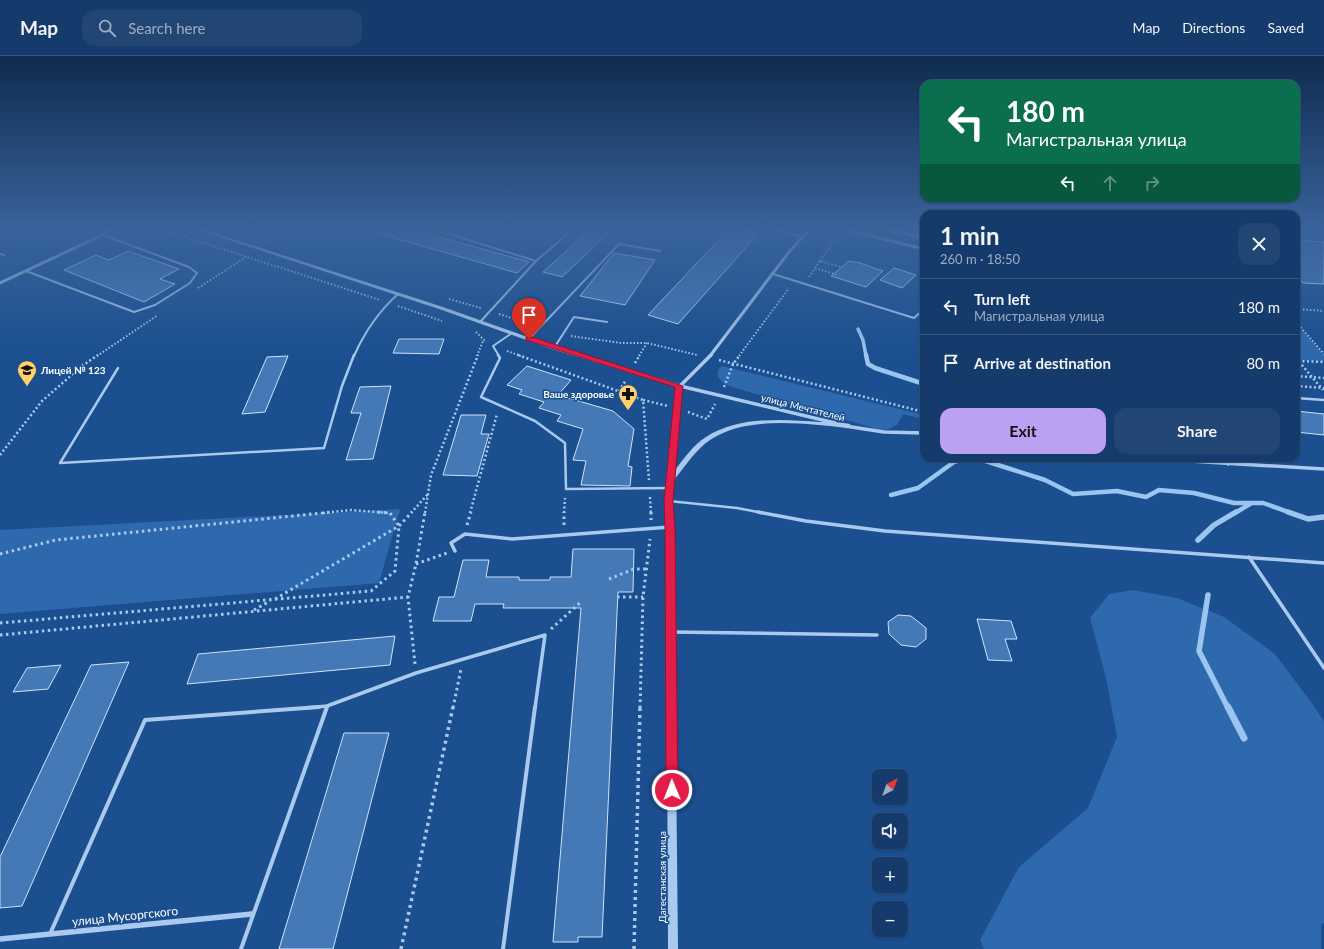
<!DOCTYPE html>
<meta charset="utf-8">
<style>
body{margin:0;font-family:Lato,sans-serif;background:#214673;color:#f1f3f6;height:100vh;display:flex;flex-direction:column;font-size:15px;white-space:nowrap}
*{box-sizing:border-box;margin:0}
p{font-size:13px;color:#9dadc1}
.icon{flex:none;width:22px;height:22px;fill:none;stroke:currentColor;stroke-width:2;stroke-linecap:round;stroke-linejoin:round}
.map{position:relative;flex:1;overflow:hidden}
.drawer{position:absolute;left:920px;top:154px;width:380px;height:252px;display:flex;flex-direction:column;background:#143b6b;border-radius:12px;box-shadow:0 1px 3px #0004,0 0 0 1px #33557e}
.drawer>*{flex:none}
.hud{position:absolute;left:920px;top:24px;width:380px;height:122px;border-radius:12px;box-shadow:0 1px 3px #0004,0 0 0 1px #33557e;background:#0b6e4f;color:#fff;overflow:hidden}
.needle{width:26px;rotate:41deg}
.controls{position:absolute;left:872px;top:713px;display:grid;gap:8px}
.controls a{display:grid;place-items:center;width:36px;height:36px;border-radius:8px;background:#143b6b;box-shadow:0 1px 3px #0004,0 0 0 1px #33557e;font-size:20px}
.pin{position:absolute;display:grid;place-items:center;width:34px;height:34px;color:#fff;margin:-41px -17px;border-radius:50% 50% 50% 0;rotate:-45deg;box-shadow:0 0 4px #0007}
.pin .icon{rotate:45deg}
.me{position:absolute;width:44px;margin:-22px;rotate:359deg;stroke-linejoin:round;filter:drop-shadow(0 0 3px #0008)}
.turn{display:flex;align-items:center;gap:14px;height:84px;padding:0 20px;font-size:18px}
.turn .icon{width:52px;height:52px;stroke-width:2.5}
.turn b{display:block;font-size:28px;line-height:34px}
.lanes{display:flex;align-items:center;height:38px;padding:0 20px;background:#0003;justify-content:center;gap:20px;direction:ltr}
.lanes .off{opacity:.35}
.round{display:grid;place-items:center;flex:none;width:42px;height:42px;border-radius:12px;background:#214673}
.overview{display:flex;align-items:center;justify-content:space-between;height:68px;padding:0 20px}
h1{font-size:24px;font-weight:700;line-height:30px}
.cta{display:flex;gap:8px;margin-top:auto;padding:8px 20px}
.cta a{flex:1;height:46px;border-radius:12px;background:#bca0f2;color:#111;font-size:16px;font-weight:700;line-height:46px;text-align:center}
.cta a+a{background:#214673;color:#f1f3f6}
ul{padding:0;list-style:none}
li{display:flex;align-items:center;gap:12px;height:56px;padding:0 20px;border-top:1px solid #33557e}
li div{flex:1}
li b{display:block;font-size:15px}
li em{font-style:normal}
header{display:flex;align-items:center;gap:24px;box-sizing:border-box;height:56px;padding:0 20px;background:#143b6b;border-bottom:1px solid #33557e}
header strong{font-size:19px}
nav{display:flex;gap:22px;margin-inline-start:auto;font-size:14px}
.search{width:280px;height:36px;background:#214673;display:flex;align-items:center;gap:10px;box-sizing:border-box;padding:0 14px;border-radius:12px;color:#9dadc1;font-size:15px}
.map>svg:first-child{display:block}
.green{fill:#2e69ad}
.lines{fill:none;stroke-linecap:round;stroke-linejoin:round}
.stream-far3{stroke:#9cc4f0;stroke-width:3.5}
.stream-far2{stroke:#9cc4f0;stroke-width:4.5}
.stream-far1{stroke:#9cc4f0;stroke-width:5.5}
.stream{stroke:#9cc4f0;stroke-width:7}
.building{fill:#4478b7;stroke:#cfe3fa}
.path-far3{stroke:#a9c9ee;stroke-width:2;stroke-dasharray:1.5 2;stroke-linecap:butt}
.path-far2{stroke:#a9c9ee;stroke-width:2.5;stroke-dasharray:2 2.5;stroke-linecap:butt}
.path-far1{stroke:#a9c9ee;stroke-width:3;stroke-dasharray:2.5 3.5;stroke-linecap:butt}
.path{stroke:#a9c9ee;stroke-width:3.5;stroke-dasharray:3 4;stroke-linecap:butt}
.service-far3{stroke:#a9c9ee;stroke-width:2}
.service-far2{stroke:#a9c9ee;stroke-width:2.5}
.service-far1{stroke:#a9c9ee;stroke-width:3.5}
.service{stroke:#a9c9ee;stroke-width:4}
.minor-far2{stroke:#a9c9ee;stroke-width:3}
.minor-far1{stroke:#a9c9ee;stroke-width:3.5}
.minor{stroke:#a9c9ee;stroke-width:5.5}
.tertiary{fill:#a9c9ee;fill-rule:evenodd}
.route{fill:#e11d48;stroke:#92132f}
.labels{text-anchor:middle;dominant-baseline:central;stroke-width:3;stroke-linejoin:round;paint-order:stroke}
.poi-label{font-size:10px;font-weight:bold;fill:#fff;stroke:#1b4f8f;text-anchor:start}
.street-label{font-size:10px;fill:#fff;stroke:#1b4f8f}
.near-street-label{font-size:12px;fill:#fff;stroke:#1b4f8f}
</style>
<header>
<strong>Map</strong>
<div class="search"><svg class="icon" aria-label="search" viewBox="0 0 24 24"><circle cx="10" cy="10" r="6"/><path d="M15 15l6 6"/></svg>Search here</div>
<nav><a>Map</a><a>Directions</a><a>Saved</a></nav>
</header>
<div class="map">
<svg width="1324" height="893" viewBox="0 0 1324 893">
<rect width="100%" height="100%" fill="#1b4f8f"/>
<g class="green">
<path d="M1296,267l28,32v6l-25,-1 -3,-3z"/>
<path d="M722,310l202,49v4l-21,-5 -6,11 -10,5 -10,-1 -145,-42 -9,-4 -5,-6v-7z"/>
<path d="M400,453l-21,74 -379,31v-84z"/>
<path d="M1133,534l44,8 47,19 51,37 39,52 10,16v201l-3,1v25h-337l-4,-9 39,-73 69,-59 29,-71 -10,-55 -17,-64 19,-24z"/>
</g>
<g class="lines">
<path class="stream-far3" d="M858,273l5,11 3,16"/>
<g class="stream-far2">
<path d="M866,299l2,9 7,4 49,16"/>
<path d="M976,402l69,22 28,14 44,-3 29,6 13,-7 35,3 40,10h29l28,10"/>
<path d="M891,439l27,-7 36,-26 13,-4"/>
<path d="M1235,457l15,-9"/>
</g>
<g class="stream-far1">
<path d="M1288,456l20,7 16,-2"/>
<path d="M1198,484l16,-15 22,-13"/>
<path d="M1208,539l-9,56 29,57"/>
</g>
<path class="stream" d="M1228,651l16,31"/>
</g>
<g class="building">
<path d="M377,173h33l119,33 -12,11 -140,-40z"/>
<path d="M591,173h22l-51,48 -19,-5z"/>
<path d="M729,173h11l18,5 -80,90 -30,-9z"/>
<path d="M1296,184l28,2v42l-21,-1 -7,-7z"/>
<path d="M128,195l51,18 -19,10 15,5 -31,18 -80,-32 32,-15 13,5z"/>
<path d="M614,197l41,7 -30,45 -45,-9z"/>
<path d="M849,205l11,2 23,8 -17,16 -35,-11z"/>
<path d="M894,212l22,7 -14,13 -22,-8z"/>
<path d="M399,283h45l-5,15 -46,-1z"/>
<path d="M288,300l-23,56 -23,2 25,-57z"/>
<path d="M527,310l44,14 -13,15 55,16 21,18 -6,37 4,1 -2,19 -49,-1 5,-24 -13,-1 10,-31 -26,-8 4,-6 -22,-7 5,-6 -25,-8 3,-4 -15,-5z"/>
<path d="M391,330l-18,73 -27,1 15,-47h-10l9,-26z"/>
<path d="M1296,355l28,3v21l-28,-3z"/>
<path d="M461,359h25l-5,19h8l-12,42 -34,-1z"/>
<path d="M573,493h61l-1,43h-15l-16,345h-24v5h-25l28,-334h-78l1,-4h-29l-4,17h-38l6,-24h15l9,-37h26l-3,17h33v3h31v-3h21z"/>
<path d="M898,559l13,1 15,12v11l-10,8 -15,-2 -12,-11 -1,-12z"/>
<path d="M977,563l34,2 6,18h-12l7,22 -24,-1z"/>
<path d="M395,580l-5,29 -203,19 11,-30z"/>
<path d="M129,606l-107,244 -22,2v-51l91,-192z"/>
<path d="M61,609l-13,24 -35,3 14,-24z"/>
<path d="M344,677h45l-56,216h-54z"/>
</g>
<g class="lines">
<g class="path-far3">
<path d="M161,173l219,71"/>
<path d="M235,174l11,-1"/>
<path d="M268,185l18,-12"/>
<path d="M820,205l17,-26"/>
<path d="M815,212l23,7"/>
<path d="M809,221l11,-16 21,6"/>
<path d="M198,232l48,-31"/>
<path d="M449,243l32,9"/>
<path d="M398,250l44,15"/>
<path d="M1296,253l28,2"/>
<path d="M499,258l31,10"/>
<path d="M1296,266l28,32"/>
<path d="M476,276l10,10"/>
<path d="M571,280l50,7h26l50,12"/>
<path d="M507,295l14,5"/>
<path d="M97,300l61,-41"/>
<path d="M477,300l6,-15"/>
<path d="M639,300l8,-13"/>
<path d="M739,300l50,-68"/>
</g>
<g class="path-far2">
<path d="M518,299l125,45 6,80"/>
<path d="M1296,302l27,32"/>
<path d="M719,304l205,52"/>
<path d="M1298,305l26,1"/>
<path d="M635,307l5,-8"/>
<path d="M1296,320l28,2"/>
<path d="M1296,330l28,2"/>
<path d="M724,331l9,-23 7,-9"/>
<path d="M619,335l7,-11"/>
<path d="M643,344l25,6"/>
<path d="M688,356l19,7 8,-15"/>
<path d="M0,399l42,-54 40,-35 16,-11"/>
<path d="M650,441l1,16"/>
<path d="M323,457l28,-3 38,3"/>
<path d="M411,457l17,-19"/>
<path d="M425,457l6,-38 47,-120"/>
<path d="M470,457l27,-99"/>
<path d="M564,457l1,-15"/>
</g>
<g class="path-far1">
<path d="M651,456v8"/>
<path d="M467,469l4,-13"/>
<path d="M564,469v-13"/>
<path d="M0,498l56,-14 276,-28"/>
<path d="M416,508l31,-11"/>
<path d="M609,523l25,-10h13"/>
<path d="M617,541h26"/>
<path d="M275,543l124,-73 13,-14"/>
<path d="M254,554l16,-9"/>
<path d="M0,567l371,-32 24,-20 4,-45 -9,-13 -14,-1"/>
<path d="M551,573l31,-28"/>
<path d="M0,579l408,-38"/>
<path d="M415,608l-7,-67 8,-33 9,-52"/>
<path d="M453,652l8,-39"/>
<path d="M640,652l3,-111 7,-58"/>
</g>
<g class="path">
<path d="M401,893l52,-242"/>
<path d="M634,893l6,-242"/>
</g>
<g class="service-far3">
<path d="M433,173l103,32"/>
<path d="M774,173l28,8"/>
<path d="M0,198l4,1"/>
<path d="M26,215l108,41 21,-7 35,-22 7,-10 -8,-6 -86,-32"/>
<path d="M773,218l141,44 10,-9"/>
<path d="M480,266l56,-61 37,-32"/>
<path d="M529,283l90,-95 41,7"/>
<path d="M554,292l20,-31 33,5"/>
<path d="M354,300c11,-25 24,-44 44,-62"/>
<path d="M499,300l-6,-10 19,-13"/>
</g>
<g class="service-far2">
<path d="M498,299l2,3 -19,39 54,24 30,22 1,46 103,-1"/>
<path d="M118,312l-58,95 264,-15 18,-62 12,-31"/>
<path d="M1296,342l28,2"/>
<path d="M669,445l68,7 26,5"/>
</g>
<g class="service-far1">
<path d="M758,456l48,9 79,10 439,32"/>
<path d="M455,495l-4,-8 14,-9 47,5 158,-12"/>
<path d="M1249,501l75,111"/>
<path d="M672,576l205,3"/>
<path d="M306,652l21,-2 89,-33 129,-38 -10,73"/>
<path d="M326,652l1,-2"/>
</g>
<g class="service">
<path d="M50,878l95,-214 174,-13"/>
<path d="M241,893l86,-242"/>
<path d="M503,893l32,-242"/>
</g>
<g class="minor-far2">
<path d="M843,173l81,20"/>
<path d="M886,173l38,9"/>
<path d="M0,227l115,-54"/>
<path d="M710,300l79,-104 21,-23"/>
</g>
<g class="minor-far1">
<path d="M680,330l155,37"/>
<path d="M680,330l31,-31"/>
<path d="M845,370l39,6 40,1"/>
<path d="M1138,402l186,11"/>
<path d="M1225,402l3,6"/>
</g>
<path class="minor" d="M0,883l252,-25"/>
<path class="tertiary" d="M195,173h7l241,78 113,40 126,38 1,1 -9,85c10,-12 19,-26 32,-34 32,-21 77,-18 114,-15 10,0 20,0 30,2l1,2 -1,2h-2c-42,-4 -101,-13 -138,12 -15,10 -25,27 -37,41l5,468h-10l-2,-461 11,-101 -125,-38 -113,-40z"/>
</g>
<linearGradient id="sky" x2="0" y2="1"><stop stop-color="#0f2b4f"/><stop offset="0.58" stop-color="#39639b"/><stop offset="1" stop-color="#39639b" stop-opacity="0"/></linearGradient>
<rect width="1324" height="298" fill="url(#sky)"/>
<path class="route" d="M526,281h6l151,49 -10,115 2,27 3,262 -1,5 -5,2 -4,-2 -2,-5 -1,-262 -1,-27 11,-114 -149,-47z"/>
<defs>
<g id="school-pin" transform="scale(1)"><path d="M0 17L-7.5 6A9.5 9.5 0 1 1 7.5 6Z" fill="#ffd166" stroke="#1b4f8f"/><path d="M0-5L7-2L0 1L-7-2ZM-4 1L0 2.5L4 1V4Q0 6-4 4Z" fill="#111"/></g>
<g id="pharmacy-pin" transform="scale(1)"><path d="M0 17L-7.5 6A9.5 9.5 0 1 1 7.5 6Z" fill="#ffd166" stroke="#1b4f8f"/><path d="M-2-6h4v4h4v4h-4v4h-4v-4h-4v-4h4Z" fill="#111"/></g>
</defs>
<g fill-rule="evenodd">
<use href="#school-pin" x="27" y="314"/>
<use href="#pharmacy-pin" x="628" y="338"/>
</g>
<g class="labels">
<g class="poi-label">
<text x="41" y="314">Лицей № 123</text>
<text x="614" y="338" text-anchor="end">Ваше здоровье</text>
</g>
<g class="street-label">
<text transform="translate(803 351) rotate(14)">улица Мечтателей</text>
<text transform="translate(662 821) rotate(-90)">Дагестанская улица</text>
</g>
<g class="near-street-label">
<text transform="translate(125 860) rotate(-6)">улица Мусоргского</text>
</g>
</g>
</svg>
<div class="controls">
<a><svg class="needle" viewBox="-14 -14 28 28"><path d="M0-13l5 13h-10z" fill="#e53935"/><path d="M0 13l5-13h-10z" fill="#9dadc1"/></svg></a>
<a><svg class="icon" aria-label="sound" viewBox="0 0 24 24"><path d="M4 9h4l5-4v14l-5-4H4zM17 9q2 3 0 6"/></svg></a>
<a>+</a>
<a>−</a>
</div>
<div class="pin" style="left:529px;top:283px;background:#d93025"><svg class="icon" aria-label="arrive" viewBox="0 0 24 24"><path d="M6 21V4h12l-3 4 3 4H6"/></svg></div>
<svg class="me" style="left:672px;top:734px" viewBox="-20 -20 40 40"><circle r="17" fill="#e11d48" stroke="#fff" stroke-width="3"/><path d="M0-11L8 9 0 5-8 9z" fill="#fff"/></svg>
<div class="hud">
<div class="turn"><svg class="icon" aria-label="left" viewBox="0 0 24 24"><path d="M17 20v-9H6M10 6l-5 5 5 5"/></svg><div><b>180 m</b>Магистральная улица</div></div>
<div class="lanes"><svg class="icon" aria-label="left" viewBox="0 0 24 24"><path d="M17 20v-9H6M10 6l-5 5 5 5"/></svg><svg class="icon off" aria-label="ahead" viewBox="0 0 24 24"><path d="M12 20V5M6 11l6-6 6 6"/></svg><svg class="icon off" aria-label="right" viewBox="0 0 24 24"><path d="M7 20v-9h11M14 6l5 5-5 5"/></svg></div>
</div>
<section class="drawer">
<div class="overview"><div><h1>1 min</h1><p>260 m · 18:50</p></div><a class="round"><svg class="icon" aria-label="close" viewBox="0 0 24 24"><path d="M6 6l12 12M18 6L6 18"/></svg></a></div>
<ul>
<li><svg class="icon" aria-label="left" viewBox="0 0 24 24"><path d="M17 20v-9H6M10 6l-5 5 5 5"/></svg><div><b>Turn left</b><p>Магистральная улица</p></div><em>180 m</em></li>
<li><svg class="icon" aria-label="arrive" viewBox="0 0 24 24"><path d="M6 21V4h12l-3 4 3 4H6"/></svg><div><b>Arrive at destination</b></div><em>80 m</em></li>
</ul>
<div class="cta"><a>Exit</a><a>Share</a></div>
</section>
</div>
